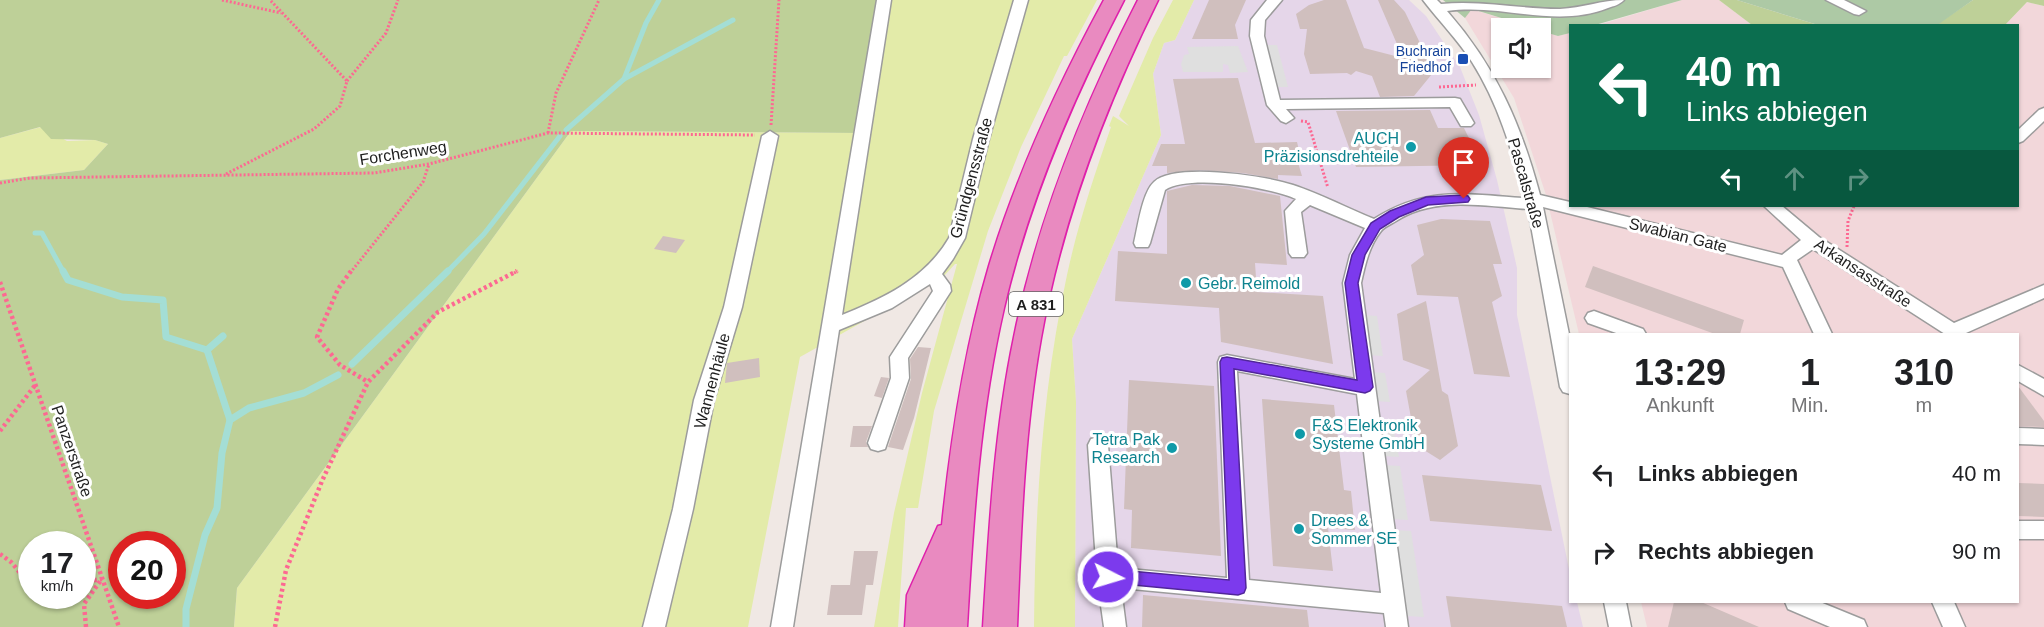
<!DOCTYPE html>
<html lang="de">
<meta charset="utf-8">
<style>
body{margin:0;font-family:Helvetica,sans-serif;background:#f6f6f6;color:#202124;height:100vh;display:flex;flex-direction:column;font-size:22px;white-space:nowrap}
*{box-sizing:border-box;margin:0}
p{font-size:20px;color:#757577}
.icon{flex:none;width:33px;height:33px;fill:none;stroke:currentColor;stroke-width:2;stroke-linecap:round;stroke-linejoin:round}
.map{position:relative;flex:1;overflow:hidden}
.details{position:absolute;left:1569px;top:333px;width:450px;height:270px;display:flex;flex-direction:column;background:#fff;border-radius:0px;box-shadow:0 2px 4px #0004}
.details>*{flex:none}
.guide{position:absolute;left:1569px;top:24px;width:450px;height:183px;border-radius:0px;box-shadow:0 2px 4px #0004;background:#0b6e4f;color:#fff;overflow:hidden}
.buttons{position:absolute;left:1491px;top:18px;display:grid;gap:12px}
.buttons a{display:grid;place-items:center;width:60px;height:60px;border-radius:0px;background:#fff;box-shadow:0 2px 4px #0004;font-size:30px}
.speed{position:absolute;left:18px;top:531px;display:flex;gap:12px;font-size:30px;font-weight:700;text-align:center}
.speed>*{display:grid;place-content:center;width:78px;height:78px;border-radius:50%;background:#fff;box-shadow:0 2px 4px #0004;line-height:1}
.speed small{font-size:15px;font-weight:400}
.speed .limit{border:9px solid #d22;background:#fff;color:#111}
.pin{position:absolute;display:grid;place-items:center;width:51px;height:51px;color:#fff;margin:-62px -26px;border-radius:50% 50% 50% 0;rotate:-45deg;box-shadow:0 0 6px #0007}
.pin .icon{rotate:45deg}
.me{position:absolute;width:66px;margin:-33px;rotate:95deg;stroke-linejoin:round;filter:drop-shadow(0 0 4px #0008)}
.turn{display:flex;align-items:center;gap:21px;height:126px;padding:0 18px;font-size:27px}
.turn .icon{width:78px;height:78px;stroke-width:2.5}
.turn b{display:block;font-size:42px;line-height:51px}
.lanes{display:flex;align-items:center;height:57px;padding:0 18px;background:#0003;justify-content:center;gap:30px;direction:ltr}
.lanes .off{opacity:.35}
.eta{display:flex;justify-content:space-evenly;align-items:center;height:102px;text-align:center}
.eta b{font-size:36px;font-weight:800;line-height:42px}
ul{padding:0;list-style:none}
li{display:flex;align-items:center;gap:18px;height:78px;padding:0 18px}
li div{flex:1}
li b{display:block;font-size:22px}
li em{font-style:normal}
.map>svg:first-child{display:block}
.industrial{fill:#e5d6e9}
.military{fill:#f2d7da}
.grass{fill:#e3eba9}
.forest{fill:#bed098;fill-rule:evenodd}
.cemetery{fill:#adc9a5}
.parking{fill:#dfdfdf}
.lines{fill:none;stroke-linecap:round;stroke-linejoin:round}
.stream-far1{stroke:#a4ded5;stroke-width:5}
.stream{stroke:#a4ded5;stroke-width:7}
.building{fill:#d0bfbe}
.minor-casing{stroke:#9c9c9c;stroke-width:3}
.highway-casing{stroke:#df20ab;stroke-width:3}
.path-far1{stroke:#fd6892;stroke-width:3;stroke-dasharray:2 2;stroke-linecap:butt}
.path{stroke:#fd6892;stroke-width:4.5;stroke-dasharray:3 3;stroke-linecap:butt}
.minor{fill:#fff;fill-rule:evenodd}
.highway{fill:#e98ac0;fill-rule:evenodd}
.route{fill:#7c3aed;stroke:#51269a;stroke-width:1.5}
.transit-dot{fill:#1a4fb4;stroke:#fff;stroke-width:2}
.culture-dot{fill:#0f9aa8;stroke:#fff;stroke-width:2}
.labels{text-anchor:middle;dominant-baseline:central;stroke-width:6;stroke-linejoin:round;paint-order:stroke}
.far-transit-label{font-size:14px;fill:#164399;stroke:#fff;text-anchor:end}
.shield{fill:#fff;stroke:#626262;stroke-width:1.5}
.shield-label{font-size:15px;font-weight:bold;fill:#1f1f1f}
.culture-label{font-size:16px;fill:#0d838f;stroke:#fff;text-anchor:start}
.street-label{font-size:16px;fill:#1f1f1f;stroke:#fff}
</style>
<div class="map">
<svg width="2044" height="627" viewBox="0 0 2044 627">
<rect width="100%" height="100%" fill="#f0e8e4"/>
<path class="industrial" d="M1194,0h215l17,16 34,51 19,48 18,65 20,88v47l53,259v28h7l6,25h-508l1,-225 -4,-63 89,-204 -8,-61 11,-31 11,-3z"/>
<g class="military">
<path d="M1682,0h37l33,25 -157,1z"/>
<path d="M2027,2l17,4v621h-397l-6,-25h377v-268h-439l-33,-139 -32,-97 -49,-80 6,-9 63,19h-32v40h38l1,-37 17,5 12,-3v173h448v-180l-13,-1z"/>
</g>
<g class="grass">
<path d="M884,0h213l-30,56h-3l-43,91 -33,84 -54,180 -16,97h-12l-8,119h-24l20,-114 28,-120 35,-129h-2l-12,13 -143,80 -52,270h-514l3,-39 334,-457 290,2z"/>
<path d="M1173,0h21l-19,40 -11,3 -11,31 8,61 -89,204 4,63 -1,225h-41c1,-117 8,-237 33,-352 11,-51 27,-99 44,-148l-2,-1 4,-10 16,10 -10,-10 34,-78z"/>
<path d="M41,127l26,14 28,-1 13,4 -24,26 -84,10v-42z"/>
</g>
<g class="forest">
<path d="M0,0h884l-23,133 -290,-2 -334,457 -3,39h-234v-447l84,-10 24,-26 -13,-4 -44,-1 -11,-12 -40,11zM32,544h50v52h-50zM122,544h50v52h-50z"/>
<path d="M1719,0h18l81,25h-66z"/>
<path d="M1973,0h71v6l-17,-4 -22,23h-69z"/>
</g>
<g class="cemetery">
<path d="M1443,0h239l-87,25 -25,1v7l-12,3 -17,-5 -1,-3h-6l-62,-19 -7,9z"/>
<path d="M1737,0h236l-37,26 -118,-1z"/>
</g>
<g class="parking">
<path d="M1264,45h13l11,42h-13z"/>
<path d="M1238,46l10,26 -18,1 -2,-8 -5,-1v8h-40l-2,-8 3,-9 5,-1 -2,-7z"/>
<path d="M1363,315l14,1 6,40 -16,-1z"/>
<path d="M1370,372l15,1 5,29 -15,-1z"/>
<path d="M1378,425l15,1 6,31 -16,-1z"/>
<path d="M1384,465l16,1 8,54 -16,-1z"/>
<path d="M1394,530l17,1 13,86 -17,-1z"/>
</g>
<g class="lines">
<g class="stream-far1">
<path d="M624,79l109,-59"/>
<path d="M566,130l58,-51 22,-56 13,-23"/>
<path d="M35,233h7l22,40"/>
<path d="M446,273l38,-39 76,-98"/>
</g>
<g class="stream">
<path d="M63,271l5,9 54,17 41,3 3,37 41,13"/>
<path d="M207,350l16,-14"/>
<path d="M352,364l96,-93"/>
<path d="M230,420l19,-12 55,-15 34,-18"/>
<path d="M186,627v-18l19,-74 12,-27 5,-55 8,-33 -23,-70"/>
</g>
</g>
<g class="building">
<path d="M1209,0h37l-11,25 3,14h-46z"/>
<path d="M1324,0h22l18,48 39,10 -25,-58h16l11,12 27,56v6l-18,22 -34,1 -8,-21 -16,-5 -5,4 -4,-2 -37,1 -6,-20 3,-25h-7l-4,-15 13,-9z"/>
<path d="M1238,78l17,65 42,-1 4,17h-4l5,17 -24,-1v4l-35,-6 -43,-3 -33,3v-7h-15l9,-22h24l-12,-65z"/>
<path d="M1430,110l8,18h26l18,37 -126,2 -20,-56z"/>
<path d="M1192,185l38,1 50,10 7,69 -32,-2 2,29 66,4 10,68 -112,-22 -2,-34 -104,-7 3,-50 49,3v-63z"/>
<path d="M1441,219l49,2 12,43h-9l9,32 -10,6 18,75 -36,-3 -16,-77 -41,-2 -6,-30 13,-10 -7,-30z"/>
<path d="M663,236l22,4 -9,13 -22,-4z"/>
<path d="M1593,266l151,54 -4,14h-25l-130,-47z"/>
<path d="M1426,301l16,90 6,4 10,51 -18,14 -24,-15 -10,-54 24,-21 -27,-10 -6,-46z"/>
<path d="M918,347l13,1 -17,70 -11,32 -15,-3 23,-68 -1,-20z"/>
<path d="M759,358l1,19 -35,6 2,-20z"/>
<path d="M881,377l8,1 -7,20 -8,-2z"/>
<path d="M1129,380l85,6 7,170 -90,-8 1,-38 -8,-1z"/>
<path d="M2018,386l26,35v6l-26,-1z"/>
<path d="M1262,399l72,6 10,85 7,1 4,39 -27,-2 5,43 -60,-5z"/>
<path d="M853,426h19l-6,16 2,5h-18z"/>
<path d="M1422,475l119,10 11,46 -122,-10z"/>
<path d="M2018,483l26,1v33l-26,-1z"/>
<path d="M854,551h24l-5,34h-7l-4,30h-35l4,-30h19z"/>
<path d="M1143,595l164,15 2,17h-167z"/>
<path d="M1446,596l116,10 5,21h-116z"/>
<path d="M1674,602h27l58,25h-91z"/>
</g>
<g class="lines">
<g class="minor-casing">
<g id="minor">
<path d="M877,0h14l-49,315c42,-17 83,-36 107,-77l24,-99 41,-139h14l-39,139 -24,99 -12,21 -11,15 8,11 1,6 -43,67 1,20 -24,71 -7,2 -7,-2 -3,-6 23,-65 -1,-21 43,-66 -3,-7 -38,24 -53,22 -46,297h-22z"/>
<path d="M1267,0h15l-17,20 -1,16 16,64 175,-2 5,1 14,24 -3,3h-10l-11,-19 -164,2 8,9 -8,5 -5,-2 -14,-16 -17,-69 1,-16z"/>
<path d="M1423,0h14l4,4c40,-4 79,5 119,5 22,-1 42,-9 64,-9 -5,5 -10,6 -16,8 -53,21 -107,-5 -161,3 49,56 74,113 93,184l30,7v4h13l199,49 19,-15 -37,-34h18l37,31 135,86 90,-38v13l-78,35 1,1h-22l-132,-85 -16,11 35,74h-18l-31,-67 -240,-60 27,132v55l-7,-2 -3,-5 -32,-178c-44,-3 -94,-13 -132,12 -5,3 -12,6 -15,10 -12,15 -16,34 -20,52l47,344h-22l-2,-14 -263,-25 5,39h-22l-7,-50 -9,-132 3,-6 7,-2 7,2 3,6 10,123 109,10 -9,-216 2,-5 7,-2 128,24 -12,-96 7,-28 15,-27 -55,-23 -9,7 6,41 -3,4h-12l-3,-4 -4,-42 11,-12c-26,-12 -107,-25 -131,-9l-15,53 -2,4h-12l-2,-4c4,-16 8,-50 20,-61 20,-20 113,-6 139,3 27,9 54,23 81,34 52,-33 90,-25 149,-21l1,-2c-12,-46 -26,-93 -52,-134 -14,-22 -33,-41 -49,-62zM1237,371l120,23 24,199 -132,-13z"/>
<path d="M1826,0h18l22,11 -7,4 -5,-1z"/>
<path d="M2044,108v13l-21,20 -5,2v-13l21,-20z"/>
<path d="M770,131l8,5 -36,171 -28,93 -21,109 -28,118h-22l30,-118 21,-109 30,-93 38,-171z"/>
<path d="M1594,311l49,18 3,5h-27l-31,-11 -3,-5 3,-5z"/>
<path d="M2018,365l26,14v17l-26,-15z"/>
<path d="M2018,428l26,1v16l-26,-1z"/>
<rect x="2018" y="521" width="26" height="18"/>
<path d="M1604,602h22l5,25h-22z"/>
<path d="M1785,602h35l44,18 3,7h-37l-42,-18z"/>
<path d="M1932,602h22l11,25h-22z"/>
</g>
</g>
<g class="highway-casing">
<g id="highway">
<path d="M1104,0h20c-51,98 -95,200 -120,308 -24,104 -31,212 -37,319h-62l2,-32 31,-69 4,-1c9,-87 22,-175 47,-259 28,-93 69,-181 115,-266z"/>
<path d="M1138,0h20c-53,107 -96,219 -117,338 -17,95 -20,192 -24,289h-34c6,-97 11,-194 31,-290 24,-119 69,-230 124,-337z"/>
</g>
</g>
<g class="path-far1">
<path d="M222,0l59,13"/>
<path d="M347,81l39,-48 12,-33"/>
<path d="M1439,87l37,-2"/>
<path d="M1301,121l7,1 20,66"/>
<path d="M771,125l8,-125"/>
<path d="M548,133l8,-40 43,-93"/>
<path d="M226,174l88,-45 26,-23 7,-25 -77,-81"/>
<path d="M0,183l30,-5 344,-5 55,-9 119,-31 207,2"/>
<path d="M1847,247l1,-26 6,-15"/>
<path d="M350,273l73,-91 6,-18"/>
<path d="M514,273l4,-2"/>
</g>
<g class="path">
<path d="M351,271l-13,18 -21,48 23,28 28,17"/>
<path d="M0,282l119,345"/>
<path d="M0,431l36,-47"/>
<path d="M0,554l11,8 21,25"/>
<path d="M82,582l20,-3"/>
<path d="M86,627l-2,-23 17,-24"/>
<path d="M275,627l11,-57 36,-89 46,-99 70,-70 79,-41"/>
</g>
<use href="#minor" class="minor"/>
<use href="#highway" class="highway"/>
</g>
<path class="route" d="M1464,195l4,1 2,3 -2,3 -40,3 -29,12 -19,12 -15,26 -7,28 15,104 -3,4 -5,2 -131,-24 12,219 -2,5 -6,2 -136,-13 -3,-5 3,-6 6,-2 121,11 -9,-218 2,-4 5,-1 130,23 -12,-97 7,-28 19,-32 19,-12 36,-14z"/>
<rect class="transit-dot" x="1457" y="53" width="12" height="12" rx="3"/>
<g class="culture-dot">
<circle cx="1411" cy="147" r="6"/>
<circle cx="1186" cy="283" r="6"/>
<circle cx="1300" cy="434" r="6"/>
<circle cx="1172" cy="448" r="6"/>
<circle cx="1299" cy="529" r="6"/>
</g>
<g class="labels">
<g class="far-transit-label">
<text x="1451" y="51">Buchrain<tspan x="1451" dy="16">Friedhof</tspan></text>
</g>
<rect class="shield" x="1009" y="292" width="54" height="24" rx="4.5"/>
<g class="shield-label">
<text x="1036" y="304">A 831</text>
</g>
<g class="culture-label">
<text x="1399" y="138" text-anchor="end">AUCH<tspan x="1399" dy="18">Präzisionsdrehteile</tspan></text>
<text x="1198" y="283">Gebr. Reimold</text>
<text x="1312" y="425">F&amp;S Elektronik<tspan x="1312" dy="18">Systeme GmbH</tspan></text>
<text x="1160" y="439" text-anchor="end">Tetra Pak<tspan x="1160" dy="18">Research</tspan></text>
<text x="1311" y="520">Drees &amp;<tspan x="1311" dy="18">Sommer SE</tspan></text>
</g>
<g class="street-label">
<text transform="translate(403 153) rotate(-9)">Forchenweg</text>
<text transform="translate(971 178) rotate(-75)">Gründgensstraße</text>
<text transform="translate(1526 183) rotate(74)">Pascalstraße</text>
<text transform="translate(1678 235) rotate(14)">Swabian Gate</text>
<text transform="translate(1863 273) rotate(33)">Arkansasstraße</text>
<text transform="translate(712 381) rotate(-75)">Wannenhäule</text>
<text transform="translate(72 451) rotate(71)">Panzerstraße</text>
</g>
</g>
</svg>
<div class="buttons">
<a><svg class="icon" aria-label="sound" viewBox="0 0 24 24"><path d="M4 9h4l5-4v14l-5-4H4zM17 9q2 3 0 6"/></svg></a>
</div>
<div class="speed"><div>17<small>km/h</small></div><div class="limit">20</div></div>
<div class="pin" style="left:1464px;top:199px;background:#d93025"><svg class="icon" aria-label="arrive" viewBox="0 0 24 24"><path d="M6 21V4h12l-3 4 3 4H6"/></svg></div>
<svg class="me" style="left:1108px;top:577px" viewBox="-20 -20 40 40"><circle r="17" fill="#7c3aed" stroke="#fff" stroke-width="3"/><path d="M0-11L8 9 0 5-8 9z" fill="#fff"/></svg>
<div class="guide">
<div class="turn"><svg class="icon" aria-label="left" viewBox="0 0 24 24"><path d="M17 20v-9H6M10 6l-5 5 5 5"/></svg><div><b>40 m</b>Links abbiegen</div></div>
<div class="lanes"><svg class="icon" aria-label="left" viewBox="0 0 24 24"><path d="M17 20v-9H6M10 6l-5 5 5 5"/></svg><svg class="icon off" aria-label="ahead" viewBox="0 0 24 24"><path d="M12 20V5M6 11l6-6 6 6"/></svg><svg class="icon off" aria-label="right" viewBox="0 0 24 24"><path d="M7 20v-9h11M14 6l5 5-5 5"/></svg></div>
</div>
<section class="details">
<div class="eta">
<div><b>13:29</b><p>Ankunft</p></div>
<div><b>1</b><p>Min.</p></div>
<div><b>310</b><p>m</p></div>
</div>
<ul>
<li><svg class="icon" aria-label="left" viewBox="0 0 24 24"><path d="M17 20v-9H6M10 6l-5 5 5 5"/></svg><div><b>Links abbiegen</b></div><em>40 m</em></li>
<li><svg class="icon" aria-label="right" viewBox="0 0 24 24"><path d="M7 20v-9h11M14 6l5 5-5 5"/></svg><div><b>Rechts abbiegen</b></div><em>90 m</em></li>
</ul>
</section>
</div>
